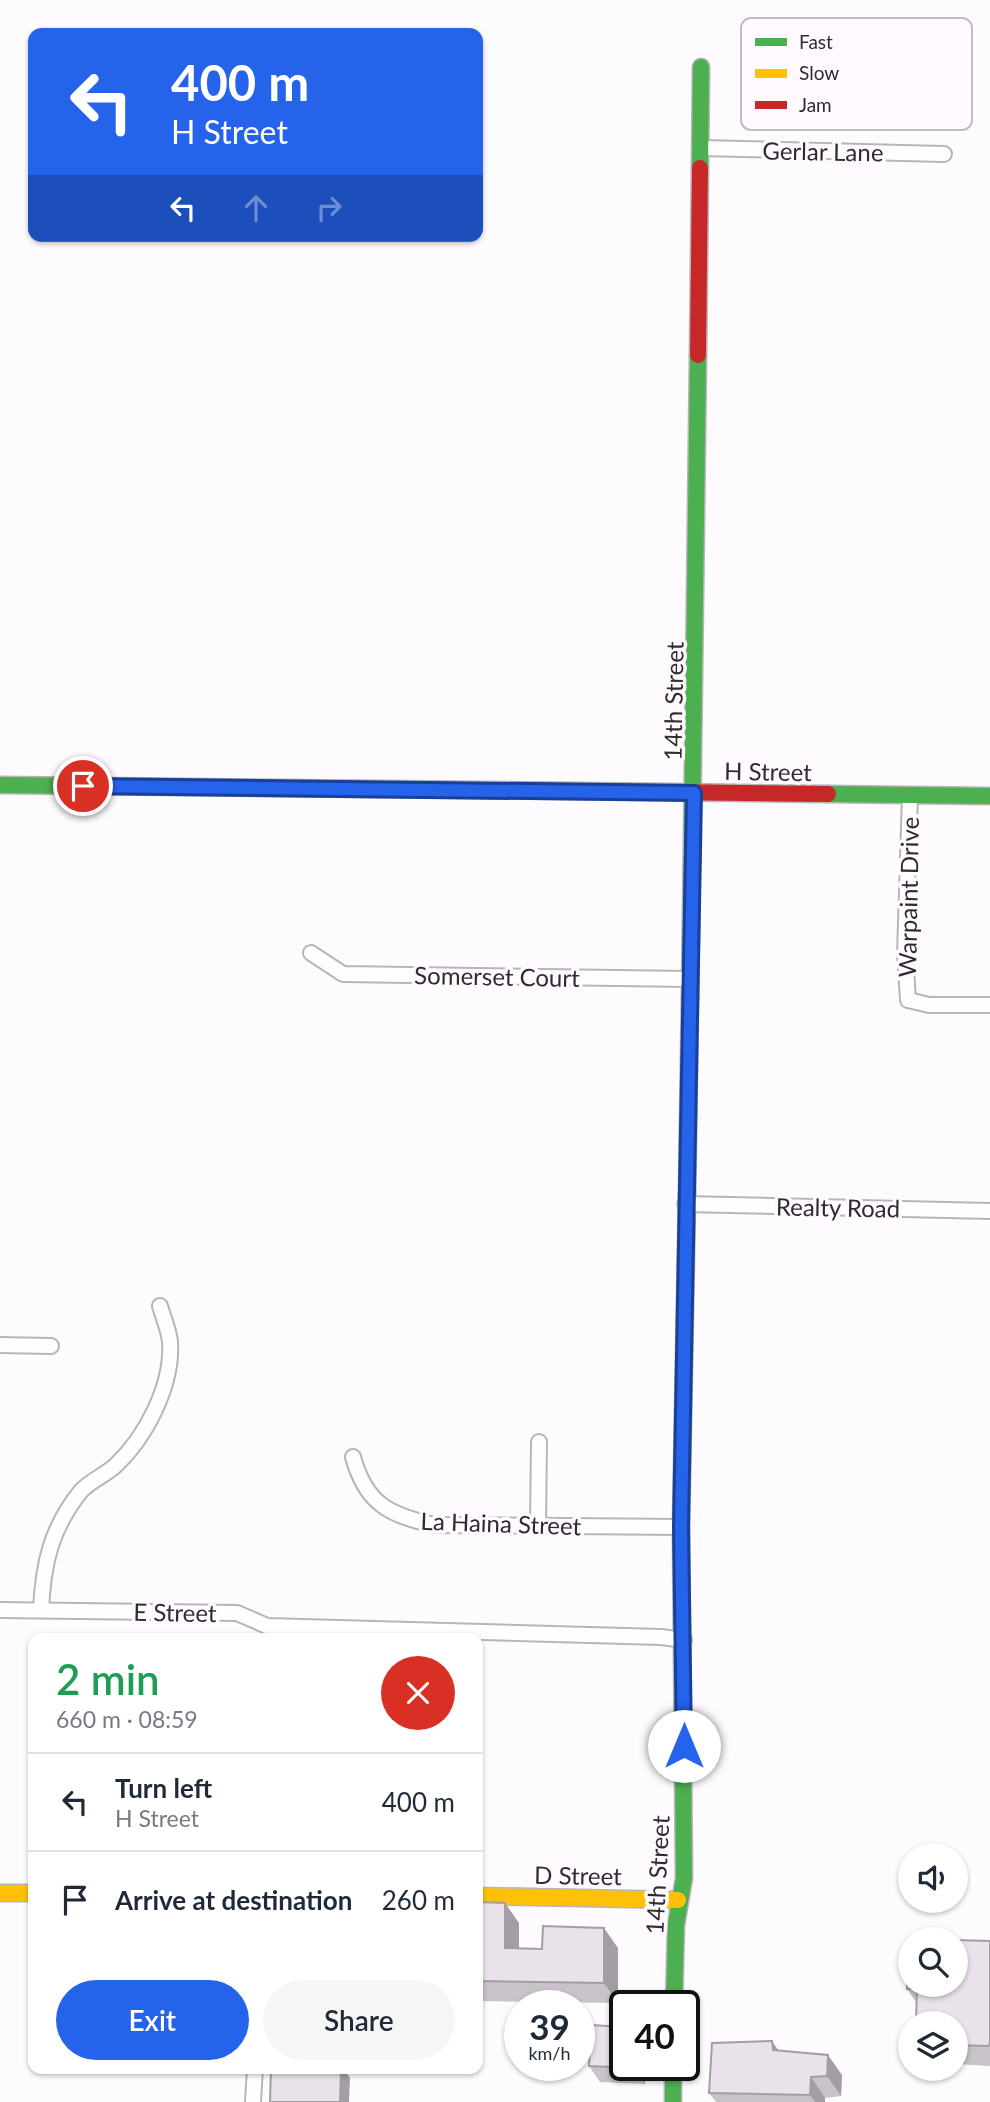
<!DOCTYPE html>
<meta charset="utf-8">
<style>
body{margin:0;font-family:Lato,sans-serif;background:#f6f6f7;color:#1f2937;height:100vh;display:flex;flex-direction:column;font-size:26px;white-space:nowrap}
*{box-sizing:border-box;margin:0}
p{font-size:23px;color:#747a83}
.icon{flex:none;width:38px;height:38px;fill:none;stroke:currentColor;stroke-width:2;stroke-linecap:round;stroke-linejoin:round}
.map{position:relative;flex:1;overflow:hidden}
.details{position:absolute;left:28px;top:1633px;width:455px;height:441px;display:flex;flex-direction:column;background:#fff;border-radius:14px;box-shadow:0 2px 5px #0004}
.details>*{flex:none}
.guide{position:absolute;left:28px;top:28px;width:455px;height:214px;border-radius:14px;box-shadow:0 2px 5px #0004;background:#2563eb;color:#fff;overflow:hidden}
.tools{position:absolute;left:898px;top:1843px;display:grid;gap:14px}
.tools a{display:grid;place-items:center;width:70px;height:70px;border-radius:50%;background:#fff;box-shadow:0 2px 5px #0004;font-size:35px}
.speed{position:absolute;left:504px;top:1990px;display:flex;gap:14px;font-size:35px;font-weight:700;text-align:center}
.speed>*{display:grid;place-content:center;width:91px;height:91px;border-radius:50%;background:#fff;box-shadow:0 2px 5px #0004;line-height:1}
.speed small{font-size:18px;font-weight:400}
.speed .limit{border:4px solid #111;border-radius:10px;background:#fff;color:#111}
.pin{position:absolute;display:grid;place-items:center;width:60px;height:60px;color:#fff;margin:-30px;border:4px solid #fff;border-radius:50%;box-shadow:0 2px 7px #0007}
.me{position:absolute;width:77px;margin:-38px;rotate:0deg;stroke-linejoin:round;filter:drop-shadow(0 0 5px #0008)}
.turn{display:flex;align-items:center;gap:24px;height:147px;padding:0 28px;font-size:32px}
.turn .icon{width:91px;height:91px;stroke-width:2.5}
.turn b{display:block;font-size:49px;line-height:60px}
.lanes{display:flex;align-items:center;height:66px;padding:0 28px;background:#0003;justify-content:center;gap:35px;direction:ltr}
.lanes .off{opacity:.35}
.round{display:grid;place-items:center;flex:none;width:74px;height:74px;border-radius:37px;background:#f6f6f7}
.summary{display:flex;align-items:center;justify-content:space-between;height:119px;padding:0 28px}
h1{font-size:42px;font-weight:600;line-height:52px;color:#1e9e55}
.primary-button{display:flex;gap:14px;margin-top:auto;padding:14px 28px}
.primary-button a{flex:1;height:80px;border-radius:42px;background:#2563eb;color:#fff;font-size:28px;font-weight:600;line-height:80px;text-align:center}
.primary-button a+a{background:#f6f6f7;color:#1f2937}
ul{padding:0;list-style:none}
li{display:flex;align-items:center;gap:21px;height:98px;padding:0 28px;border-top:2px solid #e0e1e3}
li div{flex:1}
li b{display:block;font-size:26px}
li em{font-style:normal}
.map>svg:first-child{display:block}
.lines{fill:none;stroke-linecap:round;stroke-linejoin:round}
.street-casing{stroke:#b8b5b8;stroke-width:18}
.fast-casing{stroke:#b8b5b8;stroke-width:19}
.slow-casing{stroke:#b8b5b8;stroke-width:19}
.jam-casing{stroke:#b8b5b8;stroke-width:19}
.street{stroke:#fffeff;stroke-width:14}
.fast{stroke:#4caf50;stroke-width:16}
.slow{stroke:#ffc107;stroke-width:16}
.jam{stroke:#c62828;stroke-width:16}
.wall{fill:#c8c2c9}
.shaded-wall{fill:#a39ea4}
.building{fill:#e9e2ea;stroke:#a39ea4;stroke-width:2}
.route-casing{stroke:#184099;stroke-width:18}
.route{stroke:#2563eb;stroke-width:12}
.labels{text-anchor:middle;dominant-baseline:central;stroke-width:7;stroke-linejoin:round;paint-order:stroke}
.street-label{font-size:24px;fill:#2f2c2f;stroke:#fffaff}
.key{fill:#fffaff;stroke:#c1bcc1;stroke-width:2}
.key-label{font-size:19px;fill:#2f2c2f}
</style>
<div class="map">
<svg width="990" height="2102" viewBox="0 0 990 2102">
<rect width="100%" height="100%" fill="#fefbfe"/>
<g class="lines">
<g class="street-casing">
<g id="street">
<path d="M702,148l242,6"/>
<path d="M910,795l-5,159 3,46 21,5h61"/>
<path d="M311,953l32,21 347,5"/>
<path d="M685,1204l305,7"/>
<path d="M0,1345l51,1"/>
<path d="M353,1457c13,47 36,58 81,68l247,2"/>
<path d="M538,1525l1,-83"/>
<path d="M0,1610l237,3 30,13 394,11 23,3"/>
<path d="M41,1610c2,-46 10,-82 40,-119 9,-10 24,-16 34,-25 31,-29 58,-81 55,-124 -1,-12 -7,-25 -10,-36"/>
<path d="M253,2102l2,-34"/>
</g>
</g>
<g class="fast-casing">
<g id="fast">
<path d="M700,168l1,-101"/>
<path d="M0,785l668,7"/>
<path d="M828,794l162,2"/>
<path d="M690,998l8,-643"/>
<path d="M674,2006l2,-81 8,-47 -3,-351 6,-332"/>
<path d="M673,2065v37"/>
</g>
</g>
<g class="slow-casing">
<g id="slow">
<path d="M0,1893h33"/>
<path d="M478,1896l200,4"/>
</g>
</g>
<g class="jam-casing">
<g id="jam">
<path d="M698,355l2,-187"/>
<path d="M668,792l160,2"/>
<path d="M687,1195l3,-197"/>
</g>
</g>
<use href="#street" class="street"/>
<use href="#fast" class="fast"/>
<use href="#slow" class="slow"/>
<use href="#jam" class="jam"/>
</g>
<g class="wall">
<path d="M478,1902l41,21v25h99v55l-140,-2z"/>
<path d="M990,1941v125l-34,-2v-41l-40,-21 -9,-13z"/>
<path d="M772,2041l6,10 64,24 -1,21 -16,2v4h-109l-7,-9z"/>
<path d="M645,2065v19l-45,-2 -11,-16z"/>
</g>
<g class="shaded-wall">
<path d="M505,1903l14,20v45l-14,-20z"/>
<path d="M604,1928l14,20v55l-14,-20z"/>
<path d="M772,2041l14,21 -13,-12z"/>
<path d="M828,2055l14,20 -1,21 -14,-20z"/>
<path d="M634,2065h11v19l-11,-16z"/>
<path d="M341,2068h2l7,10 -1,24h-9z"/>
<path d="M811,2077l14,21v4h-10l-5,-7z"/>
</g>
<g class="building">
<path d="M478,1902l27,1v45l37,1 1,-23 61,2v55l-126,-2z"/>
<path d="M910,1939v45h46v-44l34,1v103l-2,2 -32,-1v-22h-40l1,-34h-10l3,-50h16z"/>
<path d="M591,2025l34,2v38h9v3l-45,-2z"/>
<path d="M772,2041l1,9 55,5 -1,21 -16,1 -1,18 -101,-2 3,-50z"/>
<path d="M271,2068l41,2v-2h29l-1,34h-70z"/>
</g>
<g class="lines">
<g class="route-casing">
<path id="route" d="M83,786l611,7 -13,734 3,219"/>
</g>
<use href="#route" class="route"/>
</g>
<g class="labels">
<g class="street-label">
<text transform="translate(823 151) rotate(1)">Gerlar Lane</text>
<text transform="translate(673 701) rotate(-89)">14th Street</text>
<text transform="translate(768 771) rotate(1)">H Street</text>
<text transform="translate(908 897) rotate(-89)">Warpaint Drive</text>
<text transform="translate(497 976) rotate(1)">Somerset Court</text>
<text transform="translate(838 1207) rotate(1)">Realty Road</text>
<text transform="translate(501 1523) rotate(2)">La Haina Street</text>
<text transform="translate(175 1612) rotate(1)">E Street</text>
<text transform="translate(578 1875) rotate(1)">D Street</text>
<text transform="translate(657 1875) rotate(-87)">14th Street</text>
</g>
</g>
<rect x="741" y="18" width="231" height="112" rx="10" class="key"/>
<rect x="755" y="38" width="32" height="8" fill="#4caf50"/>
<rect x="755" y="69" width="32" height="9" fill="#ffc107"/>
<rect x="755" y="101" width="32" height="8" fill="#c62828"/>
<g class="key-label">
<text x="799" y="49">Fast</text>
<text x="799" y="80">Slow</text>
<text x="799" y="112">Jam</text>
</g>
</svg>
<div class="tools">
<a><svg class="icon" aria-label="sound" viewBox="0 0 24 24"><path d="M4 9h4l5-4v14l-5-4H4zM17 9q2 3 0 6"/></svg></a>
<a><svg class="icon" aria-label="search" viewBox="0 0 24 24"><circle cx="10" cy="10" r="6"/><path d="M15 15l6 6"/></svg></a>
<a><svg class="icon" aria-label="layers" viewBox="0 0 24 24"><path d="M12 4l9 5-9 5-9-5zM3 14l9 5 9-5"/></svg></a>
</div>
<div class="speed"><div>39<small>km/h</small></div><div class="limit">40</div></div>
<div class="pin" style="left:83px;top:786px;background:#d93025"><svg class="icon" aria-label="arrive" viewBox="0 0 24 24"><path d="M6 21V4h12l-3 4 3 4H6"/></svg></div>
<svg class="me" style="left:684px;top:1746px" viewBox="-20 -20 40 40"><circle r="19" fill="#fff"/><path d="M0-13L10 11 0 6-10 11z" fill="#2563eb"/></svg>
<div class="guide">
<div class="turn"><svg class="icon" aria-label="left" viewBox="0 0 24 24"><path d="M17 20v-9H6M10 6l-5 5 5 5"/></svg><div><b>400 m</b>H Street</div></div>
<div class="lanes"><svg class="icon" aria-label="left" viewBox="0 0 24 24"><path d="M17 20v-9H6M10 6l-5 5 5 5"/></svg><svg class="icon off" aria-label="ahead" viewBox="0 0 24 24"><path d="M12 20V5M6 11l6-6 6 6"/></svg><svg class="icon off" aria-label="right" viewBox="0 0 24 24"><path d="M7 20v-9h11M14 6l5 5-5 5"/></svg></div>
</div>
<section class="details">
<div class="summary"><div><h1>2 min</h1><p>660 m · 08:59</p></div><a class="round" style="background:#d93025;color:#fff"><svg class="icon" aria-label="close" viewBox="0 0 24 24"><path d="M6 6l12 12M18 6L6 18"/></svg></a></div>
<ul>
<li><svg class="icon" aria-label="left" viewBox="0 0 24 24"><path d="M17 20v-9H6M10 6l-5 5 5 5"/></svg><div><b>Turn left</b><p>H Street</p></div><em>400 m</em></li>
<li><svg class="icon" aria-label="arrive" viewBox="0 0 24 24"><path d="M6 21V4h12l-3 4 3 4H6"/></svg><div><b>Arrive at destination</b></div><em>260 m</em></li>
</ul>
<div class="primary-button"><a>Exit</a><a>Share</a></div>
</section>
</div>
